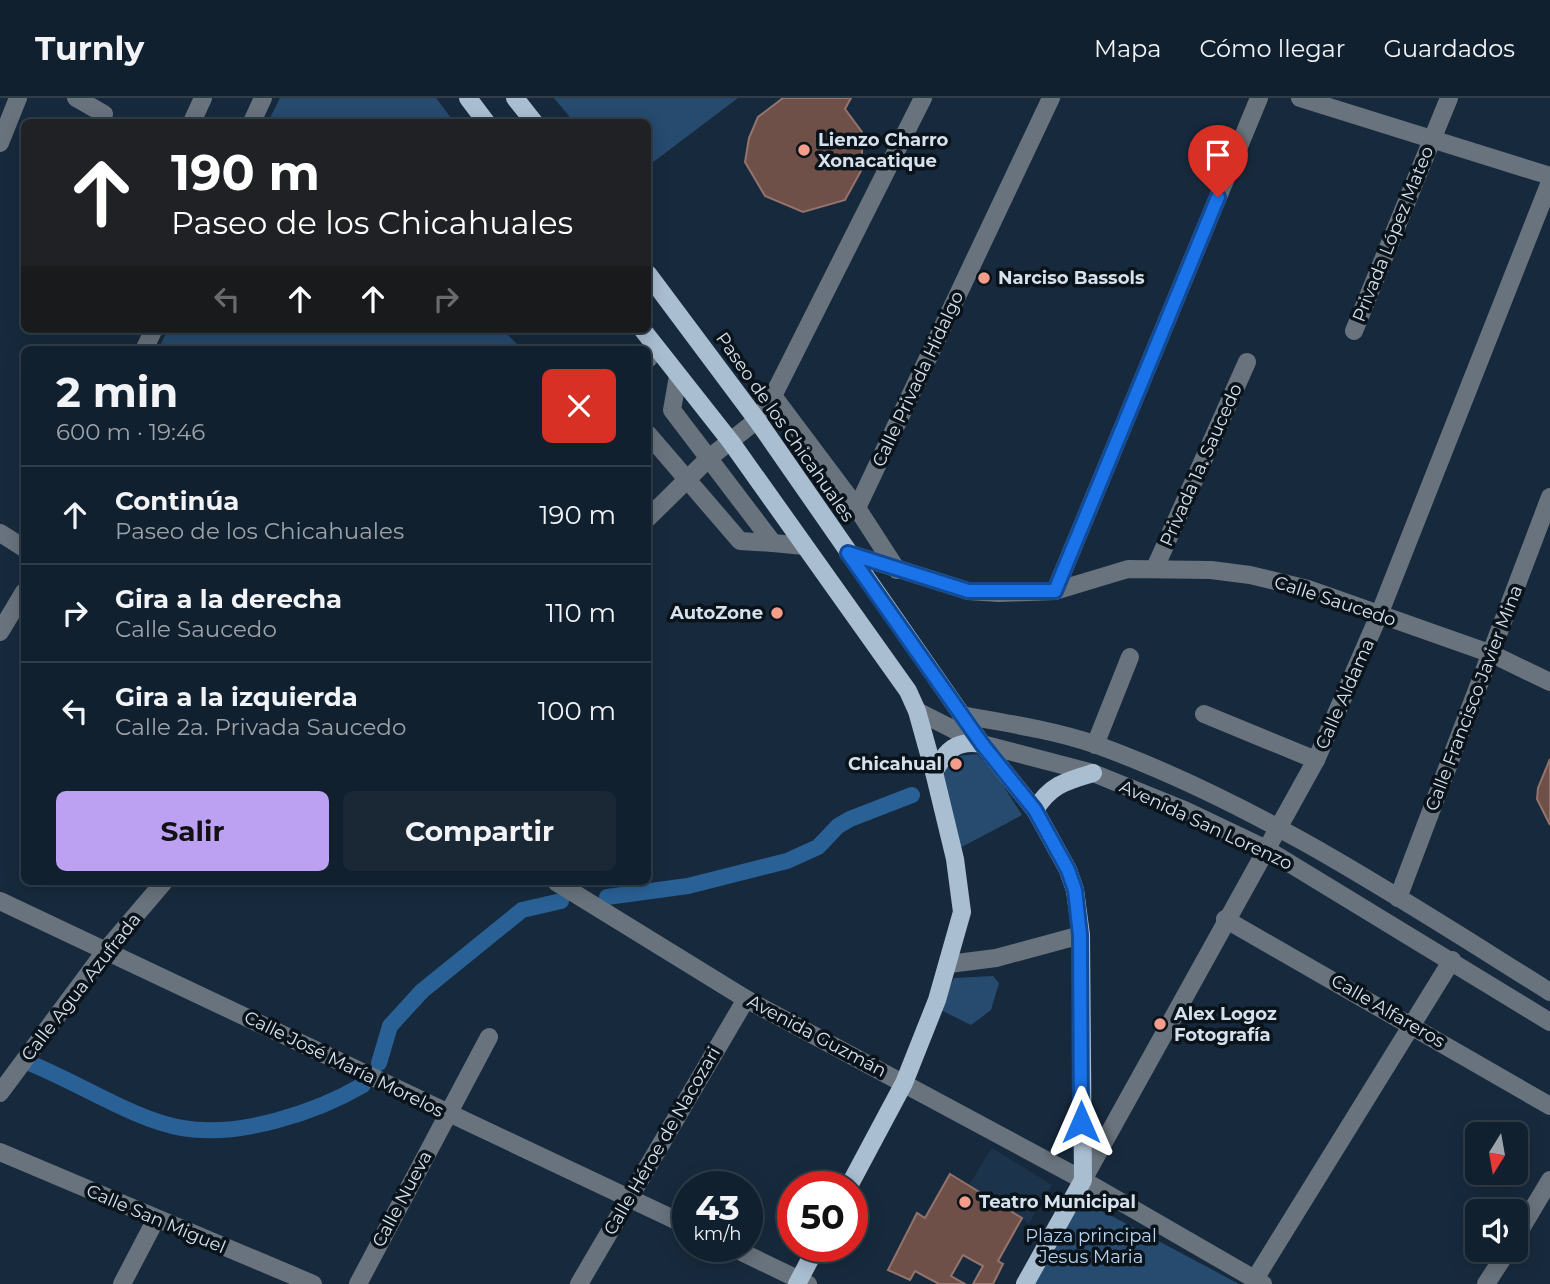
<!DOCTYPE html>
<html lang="es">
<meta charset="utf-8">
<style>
body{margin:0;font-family:Montserrat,sans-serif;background:#1a2836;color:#f1f3f6;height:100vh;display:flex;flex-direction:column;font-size:26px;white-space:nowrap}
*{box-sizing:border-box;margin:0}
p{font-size:23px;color:#9ca3aa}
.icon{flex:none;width:38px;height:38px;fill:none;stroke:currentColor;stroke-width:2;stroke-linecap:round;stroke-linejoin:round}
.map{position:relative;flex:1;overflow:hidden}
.sheet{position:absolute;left:21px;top:248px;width:630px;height:539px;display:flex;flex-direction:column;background:#11202e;border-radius:10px;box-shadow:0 4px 18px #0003,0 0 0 2px #303e4a}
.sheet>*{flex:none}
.hud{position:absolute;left:21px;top:21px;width:630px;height:214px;border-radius:10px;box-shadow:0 4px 18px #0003,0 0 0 2px #303e4a;background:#202124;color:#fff;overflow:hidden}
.needle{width:46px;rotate:191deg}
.buttons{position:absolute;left:1465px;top:1024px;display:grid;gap:14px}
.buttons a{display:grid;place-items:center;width:63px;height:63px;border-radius:10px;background:#11202e;box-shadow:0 4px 18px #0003,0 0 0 2px #303e4a;font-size:35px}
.speed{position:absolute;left:672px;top:1073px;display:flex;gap:14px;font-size:35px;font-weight:700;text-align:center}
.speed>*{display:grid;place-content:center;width:91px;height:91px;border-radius:50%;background:#11202e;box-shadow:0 4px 18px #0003,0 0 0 2px #303e4a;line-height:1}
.speed small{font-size:18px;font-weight:400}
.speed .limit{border:10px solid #d22;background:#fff;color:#111}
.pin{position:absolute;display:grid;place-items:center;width:60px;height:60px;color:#fff;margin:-72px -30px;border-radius:50% 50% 50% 0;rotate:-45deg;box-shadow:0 0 7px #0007}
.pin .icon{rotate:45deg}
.me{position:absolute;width:77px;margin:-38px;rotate:0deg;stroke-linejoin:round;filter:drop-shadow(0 0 5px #0008)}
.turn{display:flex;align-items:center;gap:24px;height:147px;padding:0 35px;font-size:32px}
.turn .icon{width:91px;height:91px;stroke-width:2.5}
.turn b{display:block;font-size:49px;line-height:60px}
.lanes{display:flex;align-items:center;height:66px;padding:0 35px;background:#0003;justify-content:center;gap:35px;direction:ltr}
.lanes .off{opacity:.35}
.round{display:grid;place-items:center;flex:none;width:74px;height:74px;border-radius:10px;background:#1a2836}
.head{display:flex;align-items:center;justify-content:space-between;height:119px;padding:0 35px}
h1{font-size:42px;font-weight:700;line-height:52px}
.action{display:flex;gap:14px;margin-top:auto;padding:14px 35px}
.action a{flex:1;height:80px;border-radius:10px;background:#bca0f2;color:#111;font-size:28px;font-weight:700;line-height:80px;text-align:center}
.action a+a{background:#1a2836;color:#f1f3f6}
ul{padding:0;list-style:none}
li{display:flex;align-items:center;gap:21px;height:98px;padding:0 35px;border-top:2px solid #303e4a}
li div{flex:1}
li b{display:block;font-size:26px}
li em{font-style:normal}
header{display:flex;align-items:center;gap:42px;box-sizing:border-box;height:98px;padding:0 35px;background:#11202e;border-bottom:2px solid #303e4a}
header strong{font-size:33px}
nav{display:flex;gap:38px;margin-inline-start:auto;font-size:24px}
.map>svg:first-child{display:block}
.built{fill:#1c344b}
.green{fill:#264b6f}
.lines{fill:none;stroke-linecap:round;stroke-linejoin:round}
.canal{stroke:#296196;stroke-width:16}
.building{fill:#6e5049;stroke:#93736b;stroke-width:2}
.minor{stroke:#69737d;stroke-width:18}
.major{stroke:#aabed2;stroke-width:18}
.route-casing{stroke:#114b97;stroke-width:18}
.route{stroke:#1a73e8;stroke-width:12}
.poi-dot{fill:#f49d8b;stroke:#0a121a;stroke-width:2.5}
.labels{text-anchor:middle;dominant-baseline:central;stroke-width:7;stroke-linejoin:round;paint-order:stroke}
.poi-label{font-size:18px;font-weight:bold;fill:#d5e1ed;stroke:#0a121a;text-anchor:start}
.street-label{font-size:18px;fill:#d5e1ed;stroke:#0a121a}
.park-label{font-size:18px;fill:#b6d3f2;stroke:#0a121a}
</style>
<header>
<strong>Turnly</strong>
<nav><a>Mapa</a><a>Cómo llegar</a><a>Guardados</a></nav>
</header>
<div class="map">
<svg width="1550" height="1186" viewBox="0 0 1550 1186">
<rect width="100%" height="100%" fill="#172a3d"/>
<path class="built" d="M992,1050l60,37 -23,38 -60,-38z"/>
<g class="green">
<path d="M280,0h156l18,24h-186z"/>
<path d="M554,0h184l-90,68v-44h-74z"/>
<path d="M168,231h334l21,21h-365z"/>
<path d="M977,656l22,25 23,36 -64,34 -16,-67 7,-25z"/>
<path d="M993,878l6,7 -8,27 -20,15 -32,-16 15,-31z"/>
<path d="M1078,1100l161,86h-211z"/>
</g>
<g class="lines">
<g class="canal">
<path d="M607,799l81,-11 99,-25 31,-14 20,-21 12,-7 62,-24"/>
<path d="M29,965c47,18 105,57 153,65 56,10 133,-15 181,-43"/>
<path d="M379,965l11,-37 32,-35 100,-81 39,-9"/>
</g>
</g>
<g class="building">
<path d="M783,0h68l-6,11 17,23v37l-17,31 -42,12 -38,-16 -20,-34 4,-24 9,-21z"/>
<path d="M1550,661v66l-13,-26 1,-11z"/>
<path d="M950,1076l72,44 -24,43 5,3 -10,20h-20l10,-18 -20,-11 -12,21 14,8h-26l-24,-13 -5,9 -22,-10 29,-57 8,5z"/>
</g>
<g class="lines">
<g class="minor">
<path d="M76,0l28,16"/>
<path d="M1300,0l250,78"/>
<path d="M192,24l11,-24"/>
<path d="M252,24l11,-24"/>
<path d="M0,45l18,-45"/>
<path d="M1354,233l95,-233"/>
<path d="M144,252l10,-21"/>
<path d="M648,261l9,-10"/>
<path d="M678,278l-6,34 101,133 31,3"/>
<path d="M773,298l84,112 40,62"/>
<path d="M648,336l92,107 33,2"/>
<path d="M857,410l194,-410"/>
<path d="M648,420l61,-60 48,-38 16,-24 150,-298"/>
<path d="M0,435l24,15"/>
<path d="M848,455l120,38 31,2 56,-2 73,-22 83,1 39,5 58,14 184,65 58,28"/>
<path d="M1155,470l92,-206"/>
<path d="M1055,493l204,-493"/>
<path d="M0,534l24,-40"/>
<path d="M917,613l65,33 111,29 89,36 84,40 284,173"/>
<path d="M1204,616l112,46"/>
<path d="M961,617c45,8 92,15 136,30 162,59 307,156 453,247"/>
<path d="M1095,647l35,-88"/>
<path d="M556,784l190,117 337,181 180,104"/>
<path d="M1398,800l152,-401"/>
<path d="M0,803l688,325"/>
<path d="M1225,821l325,187"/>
<path d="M949,866l47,-6 85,-23"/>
<path d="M0,995l106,-143 58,-68"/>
<path d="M0,1054l313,132"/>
<path d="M1083,1082l233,-420 63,-145 171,-433"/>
<path d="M1516,1139l34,-57"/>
<path d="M729,1148l79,38"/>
<path d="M1255,1181l197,-319"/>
<path d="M122,1186l34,-65"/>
<path d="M358,1186l131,-247"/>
<path d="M579,1186l167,-285"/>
<path d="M1486,1186l22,-34"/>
</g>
<g class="major">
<path d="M468,0l18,24"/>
<path d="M515,0l19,24"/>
<path d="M648,176l109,146 225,324 53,66 33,60 7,20 6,45 2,245 -58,104"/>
<path d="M642,231l89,113 177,249 9,20 17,61 21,87 7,53 -25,88 -33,83 -55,103"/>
<path d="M934,674c12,-21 22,-33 48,-28"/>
<path d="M1035,712c15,-25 31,-29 58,-37"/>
<path d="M797,1186l20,-38"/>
</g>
</g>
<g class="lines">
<g class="route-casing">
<path id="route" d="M1081,1024l-1,-187 -5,-45 -7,-20 -33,-60 -53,-66 -134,-191 120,38h87l163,-394"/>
</g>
<use href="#route" class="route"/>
</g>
<g class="poi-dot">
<circle cx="804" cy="52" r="7"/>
<circle cx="984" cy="180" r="7"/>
<circle cx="777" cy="515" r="7"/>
<circle cx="956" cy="666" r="7"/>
<circle cx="1160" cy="926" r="7"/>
<circle cx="965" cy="1104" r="7"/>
</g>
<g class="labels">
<g class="poi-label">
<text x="818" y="42">Lienzo Charro<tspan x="818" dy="21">Xonacatique</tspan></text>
<text x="998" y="180">Narciso Bassols</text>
<text x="763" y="515" text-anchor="end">AutoZone</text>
<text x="942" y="666" text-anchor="end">Chicahual</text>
<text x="1174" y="916">Alex Logoz<tspan x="1174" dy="21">Fotografía</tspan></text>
<text x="979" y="1104">Teatro Municipal</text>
</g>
<g class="street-label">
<text transform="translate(1393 136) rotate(-68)">Privada López Mateo</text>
<text transform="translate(918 281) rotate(-65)">Calle Privada Hidalgo</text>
<text transform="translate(785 329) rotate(55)">Paseo de los Chicahuales</text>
<text transform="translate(1201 367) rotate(-66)">Privada 1a. Saucedo</text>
<text transform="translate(1335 503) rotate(18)">Calle Saucedo</text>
<text transform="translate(1345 596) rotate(-66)">Calle Aldama</text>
<text transform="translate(1474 600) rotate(-69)">Calle Francisco Javier Mina</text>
<text transform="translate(1206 727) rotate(25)">Avenida San Lorenzo</text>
<text transform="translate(81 889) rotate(-52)">Calle Agua Azufrada</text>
<text transform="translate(1388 913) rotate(30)">Calle Alfareros</text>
<text transform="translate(817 938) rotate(28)">Avenida Guzmán</text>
<text transform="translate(344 966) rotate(26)">Calle José María Morelos</text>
<text transform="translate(662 1043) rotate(-60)">Calle Héroe de Nacozari</text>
<text transform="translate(402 1101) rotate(-62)">Calle Nueva</text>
<text transform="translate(156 1121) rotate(23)">Calle San Miguel</text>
</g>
<g class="park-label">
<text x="1091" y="1138">Plaza principal<tspan x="1091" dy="21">Jesus Maria</tspan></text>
</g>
</g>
</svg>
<div class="buttons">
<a><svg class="needle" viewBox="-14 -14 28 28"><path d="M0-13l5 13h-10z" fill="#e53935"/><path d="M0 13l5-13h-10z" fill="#9ca3aa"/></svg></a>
<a><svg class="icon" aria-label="sound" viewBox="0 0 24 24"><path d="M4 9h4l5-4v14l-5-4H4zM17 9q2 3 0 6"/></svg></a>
</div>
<div class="speed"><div>43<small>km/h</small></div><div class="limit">50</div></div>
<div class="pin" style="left:1218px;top:99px;background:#d93025"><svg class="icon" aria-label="arrive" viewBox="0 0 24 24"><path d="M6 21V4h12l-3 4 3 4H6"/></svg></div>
<svg class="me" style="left:1081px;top:1024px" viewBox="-20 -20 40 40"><path d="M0-17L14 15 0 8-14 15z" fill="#1a73e8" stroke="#fff" stroke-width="4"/></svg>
<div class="hud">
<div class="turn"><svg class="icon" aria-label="ahead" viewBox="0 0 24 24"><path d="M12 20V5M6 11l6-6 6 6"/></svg><div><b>190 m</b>Paseo de los Chicahuales</div></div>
<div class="lanes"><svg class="icon off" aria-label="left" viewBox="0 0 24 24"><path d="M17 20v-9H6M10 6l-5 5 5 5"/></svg><svg class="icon" aria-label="ahead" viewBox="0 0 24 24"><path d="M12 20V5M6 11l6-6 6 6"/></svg><svg class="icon" aria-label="ahead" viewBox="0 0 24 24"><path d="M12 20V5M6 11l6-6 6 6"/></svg><svg class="icon off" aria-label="right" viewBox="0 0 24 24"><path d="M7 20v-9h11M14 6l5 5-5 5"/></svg></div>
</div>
<section class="sheet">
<div class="head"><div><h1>2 min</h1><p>600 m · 19:46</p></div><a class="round" style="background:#d93025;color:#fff"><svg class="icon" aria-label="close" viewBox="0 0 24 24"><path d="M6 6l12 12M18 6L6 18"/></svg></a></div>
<ul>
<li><svg class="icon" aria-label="ahead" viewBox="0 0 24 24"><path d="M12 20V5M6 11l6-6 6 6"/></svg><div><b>Continúa</b><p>Paseo de los Chicahuales</p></div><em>190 m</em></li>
<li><svg class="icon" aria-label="right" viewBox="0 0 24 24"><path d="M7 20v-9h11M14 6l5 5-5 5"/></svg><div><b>Gira a la derecha</b><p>Calle Saucedo</p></div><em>110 m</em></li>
<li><svg class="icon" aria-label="left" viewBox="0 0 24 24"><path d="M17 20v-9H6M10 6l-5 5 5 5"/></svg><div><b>Gira a la izquierda</b><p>Calle 2a. Privada Saucedo</p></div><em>100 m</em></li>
</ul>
<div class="action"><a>Salir</a><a>Compartir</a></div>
</section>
</div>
